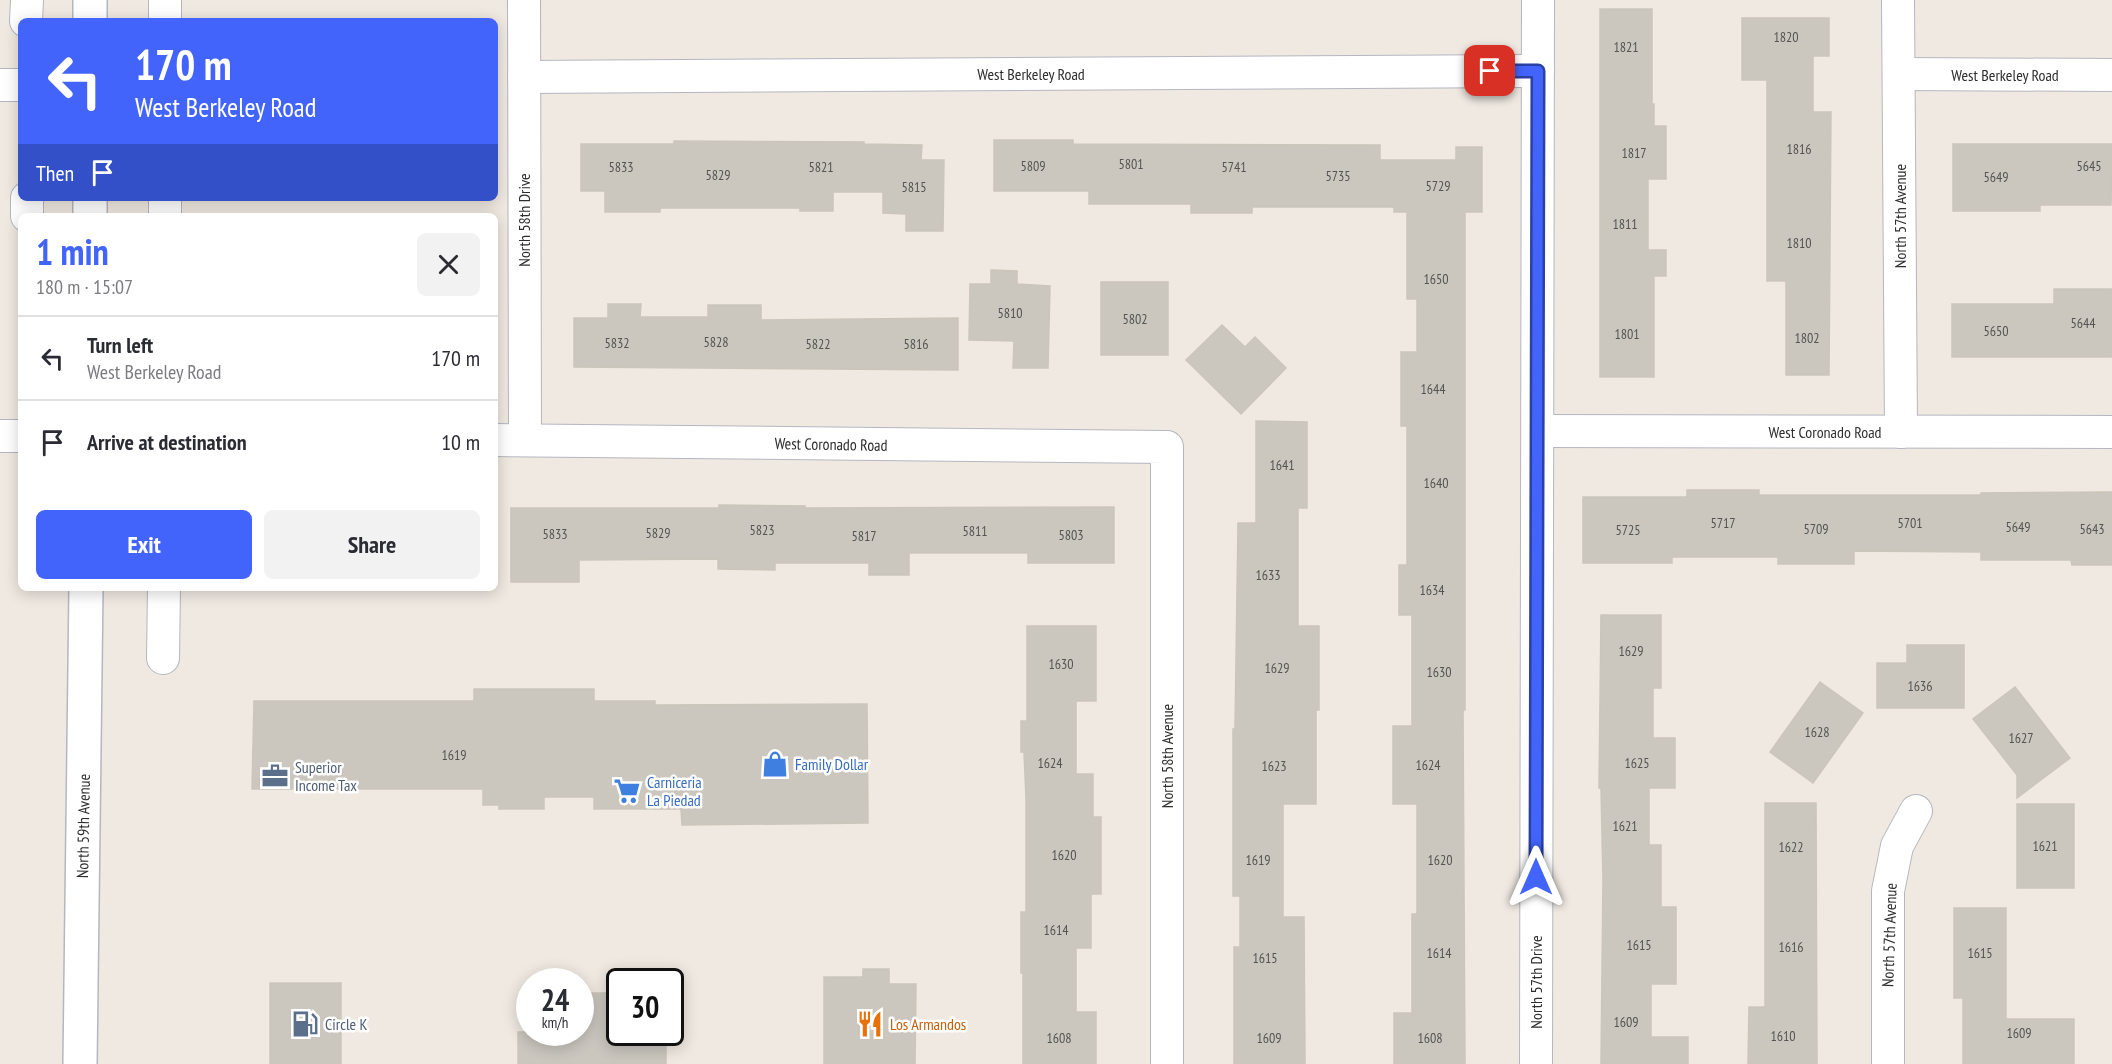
<!DOCTYPE html>
<meta charset="utf-8">
<style>
body{margin:0;font-family:"PT Sans Narrow",sans-serif;background:#f2f2f3;color:#2b2b33;height:100vh;display:flex;flex-direction:column;font-size:22px;white-space:nowrap}
*{box-sizing:border-box;margin:0}
p{font-size:20px;color:#7c7c81}
.icon{flex:none;width:33px;height:33px;fill:none;stroke:currentColor;stroke-width:2;stroke-linecap:round;stroke-linejoin:round}
.map{position:relative;flex:1;overflow:hidden}
.sheet{position:absolute;left:18px;top:213px;width:480px;height:378px;display:flex;flex-direction:column;background:#fff;border-radius:9px;box-shadow:0 3px 15px #0003}
.sheet>*{flex:none}
.guide{position:absolute;left:18px;top:18px;width:480px;height:183px;border-radius:9px;box-shadow:0 3px 15px #0003;background:#4264fb;color:#fff;overflow:hidden}
.speed{position:absolute;left:516px;top:968px;display:flex;gap:12px;font-size:30px;font-weight:700;text-align:center}
.speed>*{display:grid;place-content:center;width:78px;height:78px;border-radius:50%;background:#fff;box-shadow:0 3px 15px #0003;line-height:1}
.speed small{font-size:15px;font-weight:400}
.speed .limit{border:3px solid #111;border-radius:9px;background:#fff;color:#111}
.pin{position:absolute;display:grid;place-items:center;width:51px;height:51px;color:#fff;margin:-26px;border-radius:12px;box-shadow:0 3px 9px #0006}
.me{position:absolute;width:66px;margin:-33px;rotate:0deg;stroke-linejoin:round;filter:drop-shadow(0 0 4px #0008)}
.turn{display:flex;align-items:center;gap:21px;height:126px;padding:0 18px;font-size:27px}
.turn .icon{width:78px;height:78px;stroke-width:2.5}
.turn b{display:block;font-size:42px;line-height:51px}
.then{display:flex;align-items:center;height:57px;padding:0 18px;background:#0003;gap:12px;font-size:22px}
.round{display:grid;place-items:center;flex:none;width:63px;height:63px;border-radius:9px;background:#f2f2f3}
.head{display:flex;align-items:center;justify-content:space-between;height:102px;padding:0 18px}
h1{font-size:36px;font-weight:600;line-height:45px;color:#4264fb}
.cta{display:flex;gap:12px;margin-top:auto;padding:12px 18px}
.cta a{flex:1;height:69px;border-radius:9px;background:#4264fb;color:#fff;font-size:24px;font-weight:600;line-height:69px;text-align:center}
.cta a+a{background:#f2f2f3;color:#2b2b33}
ul{padding:0;list-style:none}
li{display:flex;align-items:center;gap:18px;height:84px;padding:0 18px;border-top:2px solid #e1e1e2}
li div{flex:1}
li b{display:block;font-size:22px}
li em{font-style:normal}
.map>svg:first-child{display:block}
.building{fill:#cbc7bf;stroke:#cbc5ba;stroke-width:1.5}
.lines{fill:none;stroke-linecap:round;stroke-linejoin:round}
.minor-casing{stroke:#b4b7c1;stroke-width:34}
.secondary-casing{stroke:#b4b7c1;stroke-width:36}
.minor{stroke:#fff;stroke-width:32}
.secondary{stroke:#fff;stroke-width:33}
.route-casing{stroke:#2b41a3;stroke-width:15}
.route{stroke:#4264fb;stroke-width:10}
.labels{text-anchor:middle;dominant-baseline:central;stroke-width:5;stroke-linejoin:round;paint-order:stroke}
.number-label{font-size:14px;fill:#555452}
.street-label{font-size:16px;fill:#2e2e2e;stroke:#fff}
.shop-label{font-size:16px;fill:#366cbe;stroke:#fff;text-anchor:start}
.service-label{font-size:16px;fill:#4e5e75;stroke:#fff;text-anchor:start}
.food-label{font-size:16px;fill:#c56008;stroke:#fff;text-anchor:start}
</style>
<div class="map">
<svg width="2112" height="1064" viewBox="0 0 2112 1064">
<rect width="100%" height="100%" fill="#efe9e1"/>
<g class="building">
<path d="M1600,9h52v95h2v22h12v53h-18v71h18v26h-12v101h-54z"/>
<path d="M1742,18h87v38h-16v56h18l-2,263h-43v-94h-19v-201h-25z"/>
<path d="M994,140h79v4l307,1v15h76v-13h26v65h-17v498h-2l2,354h-71v-51h18v-99h5v-110h-24v-78h19v-111h-13v-50h8v-139h-6v-74h16v-53h-10v-87h-13v-5h-142v6h-61v-9h-102v-13h-95z"/>
<path d="M674,141l190,1v2l58,1 -1,15h23l-1,71h-37v-17l-23,-1v-21h-50v19h-33v-3h-140v4h-55v-21h-24v-47h93z"/>
<path d="M1953,144h159l-1,61h-71v6h-87z"/>
<path d="M991,270l26,1v13l33,2 -2,82h-35l1,-27 -45,-1 1,-56h21z"/>
<rect x="1101" y="282" width="67" height="73"/>
<path d="M2054,289h58v68h-160v-53h102z"/>
<path d="M608,304h33l-1,13h68v-12h53v15l197,-2v52l-384,-3v-49h34z"/>
<path d="M1222,325l23,22 10,-10 31,31 -45,46 -55,-54z"/>
<path d="M1256,421l51,1v86h-9v118h21v84h-3v94h-33v113h21l1,147h-71v-117h6v-51h-7v-167h2l3,-206h18z"/>
<path d="M1687,490h72v5h222v-2l131,-1v73h-40l-1,-5h-90v-8l-127,-1v13h-76v-7h-106v6h-89v-66h104z"/>
<path d="M719,505l86,1v2l309,-1v56h-86v-10h-119v22h-40v-12h-94v7l-57,-1v-10l-139,1v22h-68v-74h208z"/>
<path d="M1601,615h60v73h-8v50h22v50h-26v57h12v62h15v77h-25v53h37v27h-87l2,-184 -2,-92h-2z"/>
<path d="M1027,626h69v75h-20v73h17v43h8v77h-10v54h-15v64h20v52h-73v-91h-2v-61h5v-113l-2,-47h-3v-31h6z"/>
<path d="M1907,645h57v63h-87v-45h30z"/>
<path d="M1820,682l43,31 -50,70 -43,-31z"/>
<path d="M2015,687l55,71 -53,40v-23l-44,-56z"/>
<path d="M474,689h120v12h61v4l212,-1 1,119 -186,2 -1,-16h-87v-12h-50v12h-45v-4h-16v-16h-231l2,-88h220z"/>
<path d="M1765,803h51l1,261h-69l1,-57h16z"/>
<rect x="2017" y="804" width="57" height="84"/>
<path d="M1954,908h52v111h68v45h-111v-66h-9z"/>
<path d="M863,969h26v15h27l-1,80h-91v-87h39z"/>
<rect x="270" y="983" width="71" height="81"/>
<path d="M580,993h40v39h46v32h-148v-32h62z"/>
</g>
<g class="lines">
<g class="minor-casing">
<g id="minor">
<path d="M524,0l1,440"/>
<path d="M1898,0l3,432"/>
<path d="M26,21l1,-21"/>
<path d="M165,21v-21"/>
<path d="M1899,74l213,1"/>
<path d="M524,77l1014,-6"/>
<path d="M0,85h21"/>
<path d="M27,198v18"/>
<path d="M165,216v-18"/>
<path d="M1538,431l574,1"/>
<path d="M0,436h21"/>
<path d="M495,440l672,7v617"/>
<path d="M163,658l1,-70"/>
<path d="M1536,1064l2,-1064"/>
<path d="M1888,1064v-173l9,-45 19,-35"/>
</g>
</g>
<g class="secondary-casing">
<g id="secondary">
<path d="M90,0v21"/>
<path d="M90,198v18"/>
<path d="M80,1064l6,-476"/>
</g>
</g>
<use href="#minor" class="minor"/>
<use href="#secondary" class="secondary"/>
</g>
<g class="lines">
<g class="route-casing">
<path id="route" d="M1490,71h48l-2,806"/>
</g>
<use href="#route" class="route"/>
</g>
<defs>
<g id="shop-bare" transform="scale(2.07)"><path d="M-5-2.5h2.3a2.7 3.5 0 0 1 5.4 0H5L5.5 6h-11ZM-1.5-2.5h3a1.5 2.3 0 0 0-3 0Z" fill="#3f7fe0" stroke="#fff" stroke-width="2.5" paint-order="stroke"/></g>
<g id="office-bare" transform="scale(2.07)"><path d="M-6-3h4V-5.5h4V-3h4V5H-6ZM-1-4.5V-3h2v-1.5ZM-6 0V1H6V0Z" fill="#5c6f8a" stroke="#fff" stroke-width="2.5" paint-order="stroke"/></g>
<g id="supermarket-bare" transform="scale(2.07)"><path d="M-6-5.5h2.5l.6 2H6L4.5 2H-2.5L-4.4-4H-6ZM-1.5 3.2a1.3 1.3 0 1 0 .1 0ZM3 3.2a1.3 1.3 0 1 0 .1 0Z" fill="#3f7fe0" stroke="#fff" stroke-width="2.5" paint-order="stroke"/></g>
<g id="fuel-bare" transform="scale(2.07)"><path d="M-5.5-6h7V0h2V4h1.3V-2.5L3-4.5l.8-.8L6-3V5H2.5V1h-1V6h-7ZM-4.2-4.7v3.2H.2V-4.7Z" fill="#5c6f8a" stroke="#fff" stroke-width="2.5" paint-order="stroke"/></g>
<g id="restaurant-bare" transform="scale(2.07)"><path d="M-5-6h1v4h1v-4h1v4h1v-4h1v5L-1.5 .5V6h-2V.5L-5-1ZM5-6V6H3V1.5H1.5Q1.5-4 5-6Z" fill="#e8710a" stroke="#fff" stroke-width="2.5" paint-order="stroke"/></g>
</defs>
<g fill-rule="evenodd">
<use href="#shop-bare" x="775" y="764"/>
<use href="#office-bare" x="275" y="776"/>
<use href="#supermarket-bare" x="627" y="791"/>
<use href="#fuel-bare" x="305" y="1024"/>
<use href="#restaurant-bare" x="870" y="1024"/>
</g>
<g class="labels">
<g class="number-label">
<text x="1786" y="37">1820</text>
<text x="1626" y="47">1821</text>
<text x="1799" y="149">1816</text>
<text x="1634" y="153">1817</text>
<text x="1131" y="164">5801</text>
<text x="1033" y="166">5809</text>
<text x="2089" y="166">5645</text>
<text x="621" y="167">5833</text>
<text x="821" y="167">5821</text>
<text x="1234" y="167">5741</text>
<text x="718" y="175">5829</text>
<text x="1338" y="176">5735</text>
<text x="1996" y="177">5649</text>
<text x="1438" y="186">5729</text>
<text x="914" y="187">5815</text>
<text x="1625" y="224">1811</text>
<text x="1799" y="243">1810</text>
<text x="1436" y="279">1650</text>
<text x="1010" y="313">5810</text>
<text x="1135" y="319">5802</text>
<text x="2083" y="323">5644</text>
<text x="1996" y="331">5650</text>
<text x="1627" y="334">1801</text>
<text x="1807" y="338">1802</text>
<text x="716" y="342">5828</text>
<text x="617" y="343">5832</text>
<text x="818" y="344">5822</text>
<text x="916" y="344">5816</text>
<text x="1433" y="389">1644</text>
<text x="1282" y="465">1641</text>
<text x="1436" y="483">1640</text>
<text x="1723" y="523">5717</text>
<text x="1910" y="523">5701</text>
<text x="2018" y="527">5649</text>
<text x="1816" y="529">5709</text>
<text x="2092" y="529">5643</text>
<text x="762" y="530">5823</text>
<text x="1628" y="530">5725</text>
<text x="975" y="531">5811</text>
<text x="658" y="533">5829</text>
<text x="555" y="534">5833</text>
<text x="1071" y="535">5803</text>
<text x="864" y="536">5817</text>
<text x="1268" y="575">1633</text>
<text x="1432" y="590">1634</text>
<text x="1631" y="651">1629</text>
<text x="1061" y="664">1630</text>
<text x="1277" y="668">1629</text>
<text x="1439" y="672">1630</text>
<text x="1920" y="686">1636</text>
<text x="1817" y="732">1628</text>
<text x="2021" y="738">1627</text>
<text x="454" y="755">1619</text>
<text x="1050" y="763">1624</text>
<text x="1637" y="763">1625</text>
<text x="1428" y="765">1624</text>
<text x="1274" y="766">1623</text>
<text x="1625" y="826">1621</text>
<text x="2045" y="846">1621</text>
<text x="1791" y="847">1622</text>
<text x="1064" y="855">1620</text>
<text x="1258" y="860">1619</text>
<text x="1440" y="860">1620</text>
<text x="1056" y="930">1614</text>
<text x="1639" y="945">1615</text>
<text x="1791" y="947">1616</text>
<text x="1439" y="953">1614</text>
<text x="1980" y="953">1615</text>
<text x="1265" y="958">1615</text>
<text x="1626" y="1022">1609</text>
<text x="2019" y="1033">1609</text>
<text x="1783" y="1036">1610</text>
<text x="1059" y="1038">1608</text>
<text x="1269" y="1038">1609</text>
<text x="1430" y="1038">1608</text>
</g>
<g class="street-label">
<text x="1031" y="74">West Berkeley Road</text>
<text x="2005" y="75">West Berkeley Road</text>
<text transform="translate(1900 216) rotate(-90)">North 57th Avenue</text>
<text transform="translate(524 220) rotate(-90)">North 58th Drive</text>
<text x="1825" y="432">West Coronado Road</text>
<text transform="translate(831 444) rotate(1)">West Coronado Road</text>
<text transform="translate(1167 756) rotate(-90)">North 58th Avenue</text>
<text transform="translate(83 826) rotate(-89)">North 59th Avenue</text>
<text transform="translate(1889 935) rotate(-88)">North 57th Avenue</text>
<text transform="translate(1536 982) rotate(-90)">North 57th Drive</text>
</g>
<g class="shop-label">
<text x="795" y="764">Family Dollar</text>
<text x="647" y="782">Carniceria<tspan x="647" dy="18">La Piedad</tspan></text>
</g>
<g class="service-label">
<text x="295" y="767">Superior<tspan x="295" dy="18">Income Tax</tspan></text>
<text x="325" y="1024">Circle K</text>
</g>
<g class="food-label">
<text x="890" y="1024">Los Armandos</text>
</g>
</g>
</svg>
<div class="speed"><div>24<small>km/h</small></div><div class="limit">30</div></div>
<div class="pin" style="left:1490px;top:71px;background:#d93025"><svg class="icon" aria-label="arrive" viewBox="0 0 24 24"><path d="M6 21V4h12l-3 4 3 4H6"/></svg></div>
<svg class="me" style="left:1536px;top:877px" viewBox="-20 -20 40 40"><path d="M0-17L14 15 0 8-14 15z" fill="#4264fb" stroke="#fff" stroke-width="4"/></svg>
<div class="guide">
<div class="turn"><svg class="icon" aria-label="left" viewBox="0 0 24 24"><path d="M17 20v-9H6M10 6l-5 5 5 5"/></svg><div><b>170 m</b>West Berkeley Road</div></div>
<div class="then">Then<svg class="icon" aria-label="arrive" viewBox="0 0 24 24"><path d="M6 21V4h12l-3 4 3 4H6"/></svg></div>
</div>
<section class="sheet">
<div class="head"><div><h1>1 min</h1><p>180 m · 15:07</p></div><a class="round"><svg class="icon" aria-label="close" viewBox="0 0 24 24"><path d="M6 6l12 12M18 6L6 18"/></svg></a></div>
<ul>
<li><svg class="icon" aria-label="left" viewBox="0 0 24 24"><path d="M17 20v-9H6M10 6l-5 5 5 5"/></svg><div><b>Turn left</b><p>West Berkeley Road</p></div><em>170 m</em></li>
<li><svg class="icon" aria-label="arrive" viewBox="0 0 24 24"><path d="M6 21V4h12l-3 4 3 4H6"/></svg><div><b>Arrive at destination</b></div><em>10 m</em></li>
</ul>
<div class="cta"><a>Exit</a><a>Share</a></div>
</section>
</div>
